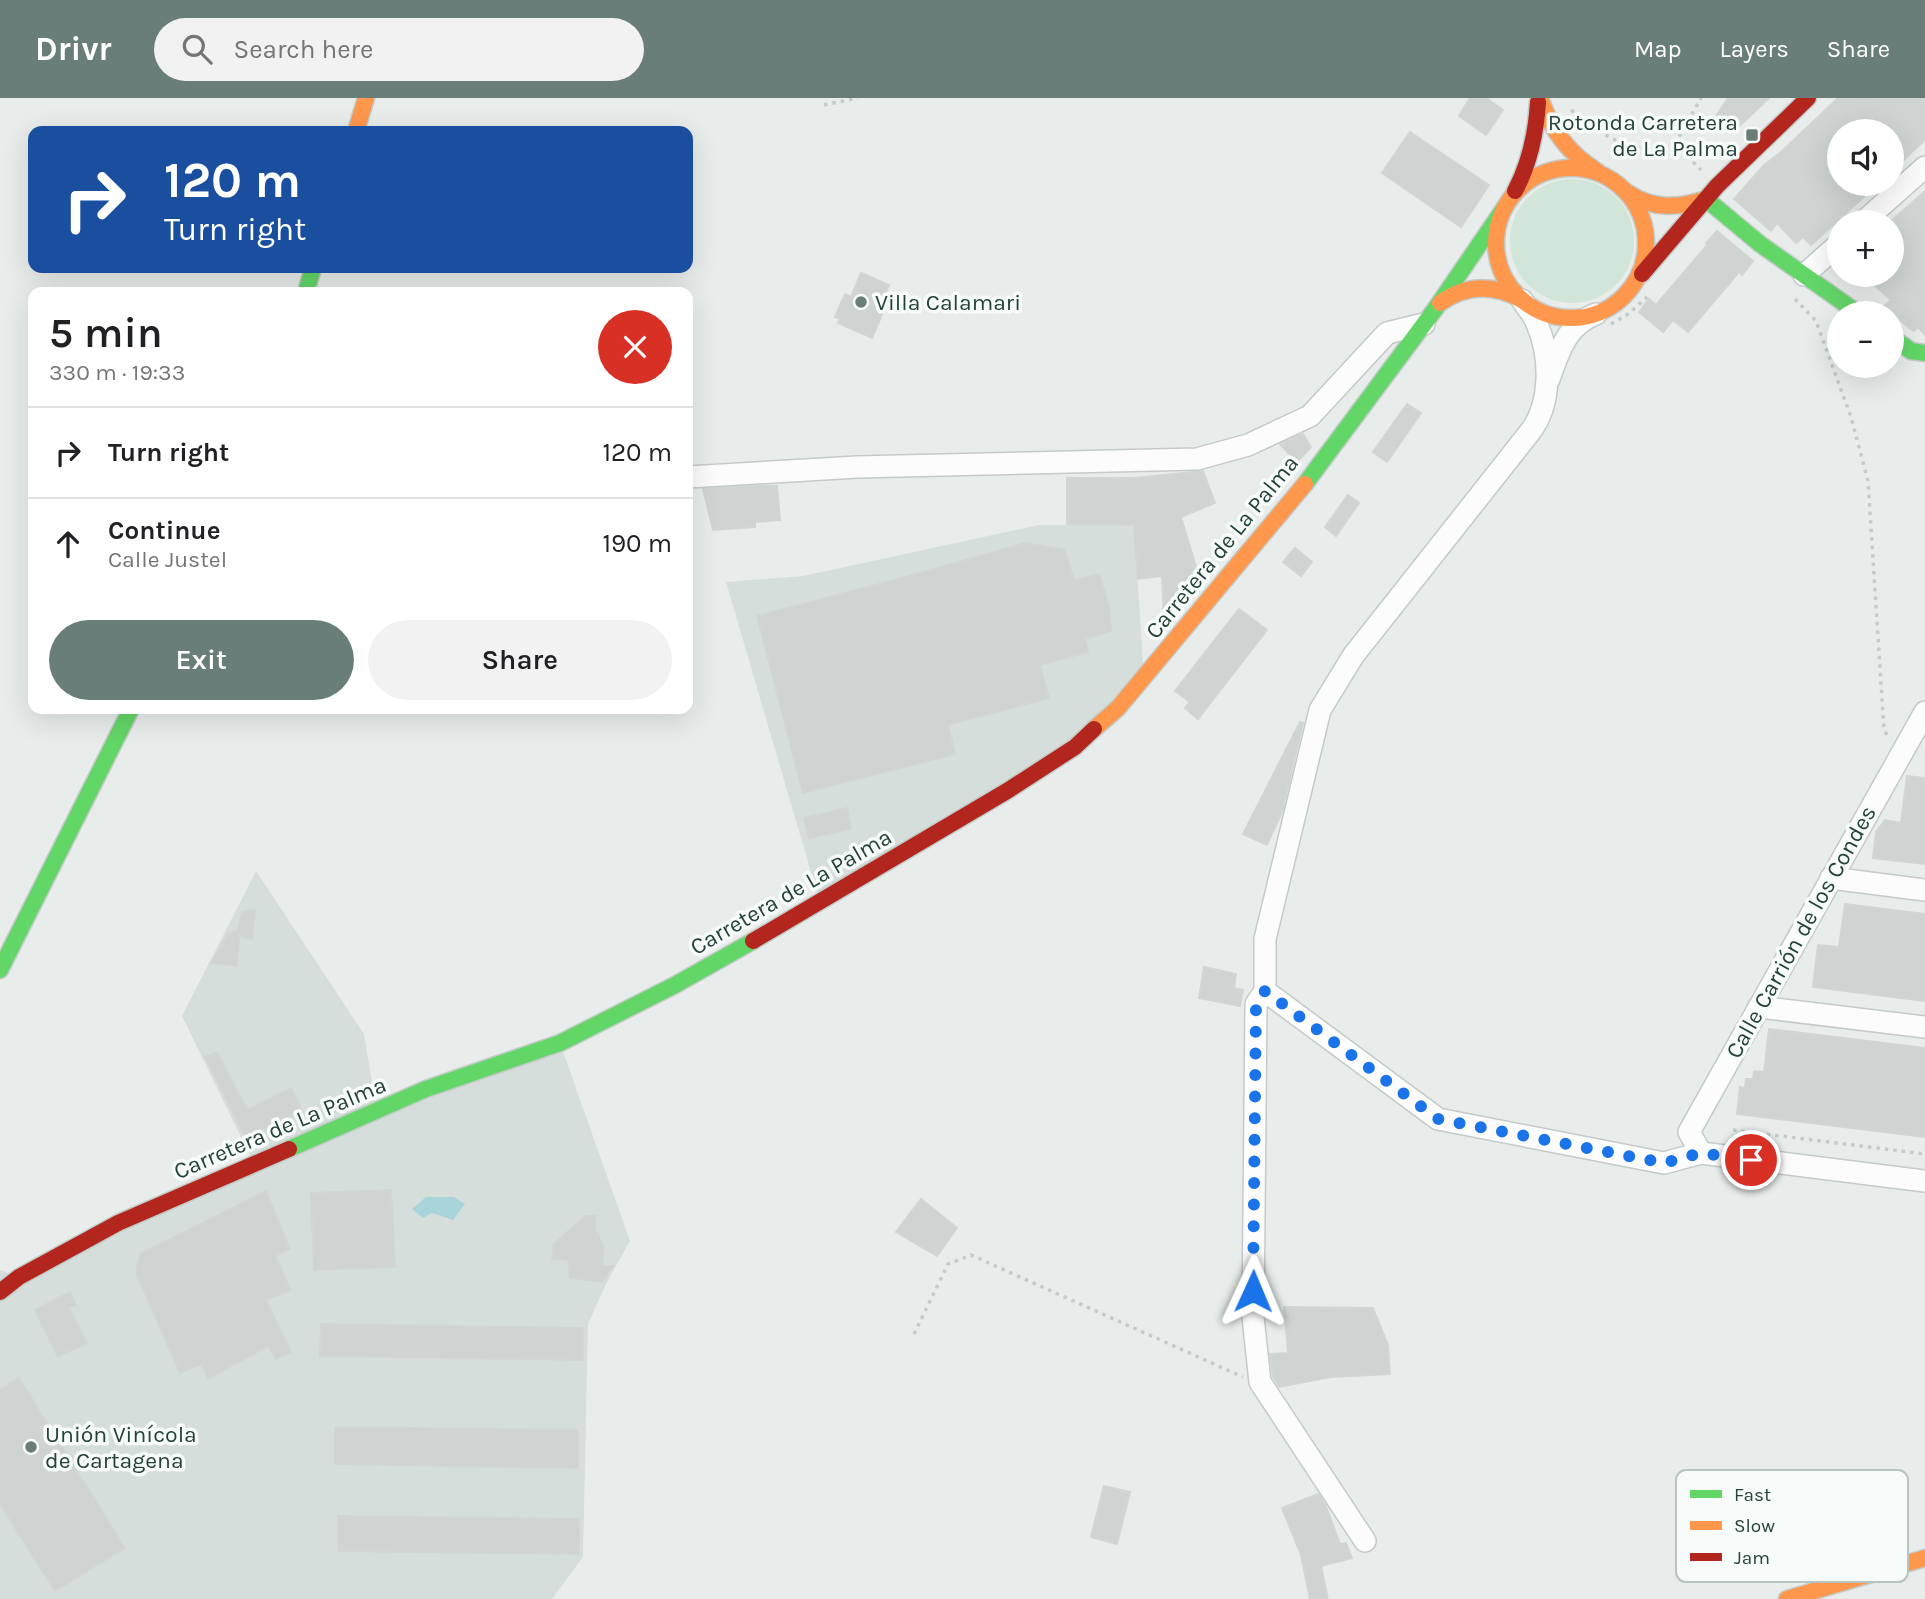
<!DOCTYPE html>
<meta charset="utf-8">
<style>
body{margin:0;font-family:Karla,sans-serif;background:#f2f2f2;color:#202124;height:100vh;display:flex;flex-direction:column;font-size:26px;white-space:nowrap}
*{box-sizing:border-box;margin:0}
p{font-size:23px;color:#757577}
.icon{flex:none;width:38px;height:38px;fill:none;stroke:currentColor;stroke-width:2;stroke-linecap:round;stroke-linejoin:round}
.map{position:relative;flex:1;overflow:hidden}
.drawer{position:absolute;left:28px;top:189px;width:665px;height:427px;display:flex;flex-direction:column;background:#fff;border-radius:14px;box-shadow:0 7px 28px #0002}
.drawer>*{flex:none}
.guide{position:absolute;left:28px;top:28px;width:665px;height:147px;border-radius:14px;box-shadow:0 7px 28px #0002;background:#1a4fa0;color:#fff;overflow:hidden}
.buttons{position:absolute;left:1827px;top:21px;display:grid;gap:14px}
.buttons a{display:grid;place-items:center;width:77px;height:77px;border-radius:50%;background:#fff;box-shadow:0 7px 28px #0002;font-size:35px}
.pin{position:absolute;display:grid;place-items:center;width:60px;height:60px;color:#fff;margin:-30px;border:4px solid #fff;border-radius:50%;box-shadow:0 2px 7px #0007}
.me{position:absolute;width:77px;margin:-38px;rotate:1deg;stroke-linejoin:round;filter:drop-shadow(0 0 5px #0008)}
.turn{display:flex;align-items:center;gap:24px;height:147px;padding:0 21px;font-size:32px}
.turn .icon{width:91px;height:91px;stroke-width:2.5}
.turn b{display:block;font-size:49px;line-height:60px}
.round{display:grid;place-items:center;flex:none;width:74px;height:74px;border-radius:37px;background:#f2f2f2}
.overview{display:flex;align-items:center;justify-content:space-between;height:119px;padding:0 21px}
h1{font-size:42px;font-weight:600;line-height:52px}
.action{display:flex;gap:14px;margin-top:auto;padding:14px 21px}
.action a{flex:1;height:80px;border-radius:42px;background:#697e78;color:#fff;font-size:28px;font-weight:600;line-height:80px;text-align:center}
.action a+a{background:#f2f2f2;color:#202124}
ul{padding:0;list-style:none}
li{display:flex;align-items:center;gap:21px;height:91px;padding:0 21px;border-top:2px solid #e0e0e0}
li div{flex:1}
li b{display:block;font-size:26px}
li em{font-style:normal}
header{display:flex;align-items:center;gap:42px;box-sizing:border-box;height:98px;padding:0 35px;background:#697e78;color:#fff}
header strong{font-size:33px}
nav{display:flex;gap:38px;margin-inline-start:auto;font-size:24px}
.search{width:490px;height:63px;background:#f2f2f2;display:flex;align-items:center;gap:18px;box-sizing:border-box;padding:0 24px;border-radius:38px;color:#757577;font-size:26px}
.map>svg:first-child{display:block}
.built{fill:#d6dedb}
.green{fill:#d1e6d8}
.water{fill:#a9d4db}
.building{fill:#cfd4d2;stroke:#d1d6d4;stroke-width:2}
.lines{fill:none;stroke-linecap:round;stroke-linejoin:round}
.street-casing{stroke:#c5cac8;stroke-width:24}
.fast-casing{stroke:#c3cbc8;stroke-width:19}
.slow-casing{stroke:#c3cbc8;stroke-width:19}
.jam-casing{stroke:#c3cbc8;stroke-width:19}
.path{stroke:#c3ccca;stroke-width:3.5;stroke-dasharray:3.5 5;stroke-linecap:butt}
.street{stroke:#fcfcfc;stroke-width:21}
.fast{stroke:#63d668;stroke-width:16}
.slow{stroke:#ff974d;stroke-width:16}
.jam{stroke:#b3261e;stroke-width:16}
.route{stroke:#1a73e8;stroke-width:12;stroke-dasharray:0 21.6}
.poi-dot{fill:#697e78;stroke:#f7fbf9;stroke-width:2.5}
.labels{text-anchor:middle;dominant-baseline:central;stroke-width:7;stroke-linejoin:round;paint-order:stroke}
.poi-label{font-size:23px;fill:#24423a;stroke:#f7fbf9;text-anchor:start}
.street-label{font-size:23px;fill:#24423a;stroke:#f7fbf9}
.key{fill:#f7fbf9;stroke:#b8c4c0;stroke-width:2}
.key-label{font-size:19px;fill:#24423a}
</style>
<header>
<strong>Drivr</strong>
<div class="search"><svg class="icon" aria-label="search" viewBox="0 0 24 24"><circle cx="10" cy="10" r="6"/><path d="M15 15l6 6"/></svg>Search here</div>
<nav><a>Map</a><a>Layers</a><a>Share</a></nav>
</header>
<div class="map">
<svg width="1925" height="1501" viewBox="0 0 1925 1501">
<rect width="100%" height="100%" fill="#e8edeb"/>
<g class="built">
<path d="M1039,427h95l10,153 -26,30 -298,195 -94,-321 77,-6z"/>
<path d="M256,773l108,163 13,77 183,-68 70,198 -23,41 -19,42 -5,233 -31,42h-552v-329l19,7 235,-113 -72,-148z"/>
</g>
<circle class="green" cx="1572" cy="143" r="62"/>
<path class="water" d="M426,1099h28l11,7 -12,16 -21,-7 -9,5 -11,-9z"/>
<g class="building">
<path d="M1470,0h16l17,12 -17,25 -27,-19z"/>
<path d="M1728,0h41l-36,34 -16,-17z"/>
<path d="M1838,0h87v42l-33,31v-40h-53v53h39l-67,61 -8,-8 -7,6 -19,-20 -6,8 -37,-32 30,-34 17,-13z"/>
<path d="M1410,34l79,53 -28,42 -79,-54z"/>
<path d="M1925,93v144l-7,-8 -4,4 -4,-2 -17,-16h-17l15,-13 -28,-25h29v-55z"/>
<path d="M1717,133l36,30 -11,14 -3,-3 -51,60 -15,-12 -10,12 -24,-20 10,-13 7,6 52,-61 -2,-1z"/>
<path d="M861,175l28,12 -10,23 5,2 -12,28 -34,-15 2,-4 -5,-2 10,-23 6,3z"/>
<path d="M1407,306l14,9 -34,49 -14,-10z"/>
<path d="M1303,336l8,13 -14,15 -17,-18z"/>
<path d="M1203,373l12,32 -34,14 19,63 -36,41 -2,-45 -24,3 -4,-54 -67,-1v-46h67z"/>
<path d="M751,388h26l3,34 -25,2v5l-42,3 -10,-41z"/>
<path d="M1348,397l11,8 -23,33 -11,-9z"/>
<path d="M1025,445l40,7 9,31 25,-7 10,32 2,25 -26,8 3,13 -48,13 9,33 -101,27 7,29 -152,39 -46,-177 152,-40z"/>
<path d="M1295,450l17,14 -11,14 -18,-14z"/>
<path d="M1239,511l28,21 -69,89 -13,-11 5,-6 -15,-11z"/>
<path d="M1300,624l3,1 -21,89 -15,33 -24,-11z"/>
<path d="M1907,678l18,2v86l-52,-6 3,-26 9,-12 16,3z"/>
<path d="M847,710l4,21 -42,9 -5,-20z"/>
<path d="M1845,806l80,10v87l-112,-14 5,-42 21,2z"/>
<path d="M255,812l-3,29 -13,-3 -2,30 -26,-3 17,-29 10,-3 4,-19z"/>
<path d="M1204,869l32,7 -2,14 9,2 -3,16 -41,-8z"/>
<path d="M1769,931l156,19v89l-188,-23 3,-27 5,1 1,-9h7l1,-8 10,1z"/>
<path d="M217,954l30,58 44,-22 11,23 -56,28 -41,-82z"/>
<path d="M391,1092l4,77 -81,3 -3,-77z"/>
<path d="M266,1093l24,58 -15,7 16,34 -25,10 25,52 -15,7 -8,-13 -60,33 -6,-15 -22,9 -44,-100 4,-19z"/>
<path d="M921,1101l36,29 -20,28 -41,-24z"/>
<path d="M585,1118h11l-1,13 9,19 -2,18h11l-11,16 -32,-4 -2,-18 -16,-1 2,-15z"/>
<path d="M70,1194l6,13 -7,3 18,35 -29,14 -23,-47z"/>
<path d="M1284,1209l89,1 15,37 2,29 -59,3 -52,10 -6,-10 -3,-23 18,-1z"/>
<path d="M321,1226l262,4v32l-263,-4z"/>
<path d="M19,1280l106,170 -70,43 -55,-87v-114z"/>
<path d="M335,1329l243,3v38l-243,-4z"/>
<path d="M1104,1388l26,6 -13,52 -26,-7z"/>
<path d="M1318,1396l7,10 15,40 6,-1 6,15 -31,8 7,33h-18l-9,-44 -19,-47z"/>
<path d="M338,1418l241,3v35l-241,-3z"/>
</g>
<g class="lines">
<g class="street-casing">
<g id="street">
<path d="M1863,124l62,-55"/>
<path d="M1804,177l35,-31"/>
<path d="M1522,202c5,8 12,15 15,24 14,32 15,80 -7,108l-177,224 -33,54 -55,229v52l173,128 226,44 37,-10 224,28"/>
<path d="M1549,281c10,-27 17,-54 47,-65"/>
<path d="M688,379l169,-10 340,-8 51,-14 62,-29 77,-83 37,-9"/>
<path d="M1831,780l94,12"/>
<path d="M1265,893l-9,13 -3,313 7,65 105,159"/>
<path d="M1759,909l166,20"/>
<path d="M1701,1055l-12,-21 236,-420"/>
</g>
</g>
<g class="fast-casing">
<g id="fast">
<path d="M1706,101l54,45 98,69"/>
<path d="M306,194l7,-24"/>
<path d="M1892,239l19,14 14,2"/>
<path d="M1305,386l131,-176 69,-101"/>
<path d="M0,872l131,-261"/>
<path d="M289,1051l137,-60 134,-46 115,-58 78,-44"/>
</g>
</g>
<g class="slow-casing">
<g id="slow">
<path d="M1540,0c12,33 28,55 58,74"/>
<path d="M356,33l10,-33"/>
<circle cx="1571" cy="145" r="75"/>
<path d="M1628,95c26,17 50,15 78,6"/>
<path d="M1440,205c27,-19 54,-19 82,-3"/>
<path d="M1094,631l24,-21 187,-224"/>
<path d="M1787,1501l138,-41"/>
</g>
</g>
<g class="jam-casing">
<g id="jam">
<path d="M1515,93c15,-28 21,-57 23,-89"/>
<path d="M1642,176l75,-88 91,-88"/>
<path d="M753,843l254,-150 68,-44 19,-18"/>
<path d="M0,1194l19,-15 99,-54 171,-74"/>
</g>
</g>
<g class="path">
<path d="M824,7l34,-7"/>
<path d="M1571,12c37,26 55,47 104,34"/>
<path d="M1675,46l26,26"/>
<path d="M1675,46l26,-46"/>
<path d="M1795,201l21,22 35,96 17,64 16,249 5,8"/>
<path d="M1611,226l16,-9 20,-18"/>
<path d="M1733,1032l192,24"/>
<path d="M914,1236l34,-70 23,-9 272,122"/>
</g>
<use href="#street" class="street"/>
<use href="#fast" class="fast"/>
<use href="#slow" class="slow"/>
<use href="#jam" class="jam"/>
</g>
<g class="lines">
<path class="route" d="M1253,1193l3,-287 9,-13 173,128 226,44 37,-10 50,7"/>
</g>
<g class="poi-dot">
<rect x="1745" y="30" width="14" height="14" rx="3.5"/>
<circle cx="861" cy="204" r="7"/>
<circle cx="31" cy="1349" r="7"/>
</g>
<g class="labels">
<g class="poi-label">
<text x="1738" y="24" text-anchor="end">Rotonda Carretera<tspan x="1738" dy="26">de La Palma</tspan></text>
<text x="875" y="204">Villa Calamari</text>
<text x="45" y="1336">Unión Vinícola<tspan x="45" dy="26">de Cartagena</tspan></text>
</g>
<g class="street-label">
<text transform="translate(1222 449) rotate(-51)">Carretera de La Palma</text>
<text transform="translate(791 794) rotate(-30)">Carretera de La Palma</text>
<text transform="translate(1801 834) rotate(-61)">Calle Carrión de los Condes</text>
<text transform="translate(280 1030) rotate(-23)">Carretera de La Palma</text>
</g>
</g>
<rect x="1676" y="1372" width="232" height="112" rx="10" class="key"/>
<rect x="1690" y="1392" width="32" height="8" fill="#63d668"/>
<rect x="1690" y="1423" width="32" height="9" fill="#ff974d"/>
<rect x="1690" y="1455" width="32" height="8" fill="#b3261e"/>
<g class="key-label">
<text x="1734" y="1403">Fast</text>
<text x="1734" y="1434">Slow</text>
<text x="1734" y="1466">Jam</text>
</g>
</svg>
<div class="buttons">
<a><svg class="icon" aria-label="sound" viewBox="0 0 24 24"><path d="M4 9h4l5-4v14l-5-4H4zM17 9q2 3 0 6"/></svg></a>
<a>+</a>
<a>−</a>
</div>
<div class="pin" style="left:1751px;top:1062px;background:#d93025"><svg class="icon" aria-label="arrive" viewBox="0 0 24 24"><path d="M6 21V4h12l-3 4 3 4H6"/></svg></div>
<svg class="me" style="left:1253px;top:1193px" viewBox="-20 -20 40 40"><path d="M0-17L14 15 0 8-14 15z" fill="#1a73e8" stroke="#fff" stroke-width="4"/></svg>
<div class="guide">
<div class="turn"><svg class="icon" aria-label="right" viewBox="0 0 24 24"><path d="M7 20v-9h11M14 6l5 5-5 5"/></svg><div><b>120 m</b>Turn right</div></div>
</div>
<section class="drawer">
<div class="overview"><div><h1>5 min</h1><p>330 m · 19:33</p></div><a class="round" style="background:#d93025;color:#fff"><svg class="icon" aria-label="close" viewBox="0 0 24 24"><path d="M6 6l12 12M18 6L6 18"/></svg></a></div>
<ul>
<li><svg class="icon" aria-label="right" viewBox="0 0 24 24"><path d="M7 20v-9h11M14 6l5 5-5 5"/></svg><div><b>Turn right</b></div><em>120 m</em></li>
<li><svg class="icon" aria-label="ahead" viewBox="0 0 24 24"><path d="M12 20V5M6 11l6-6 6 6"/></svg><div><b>Continue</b><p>Calle Justel</p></div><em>190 m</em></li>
</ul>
<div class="action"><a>Exit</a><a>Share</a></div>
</section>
</div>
